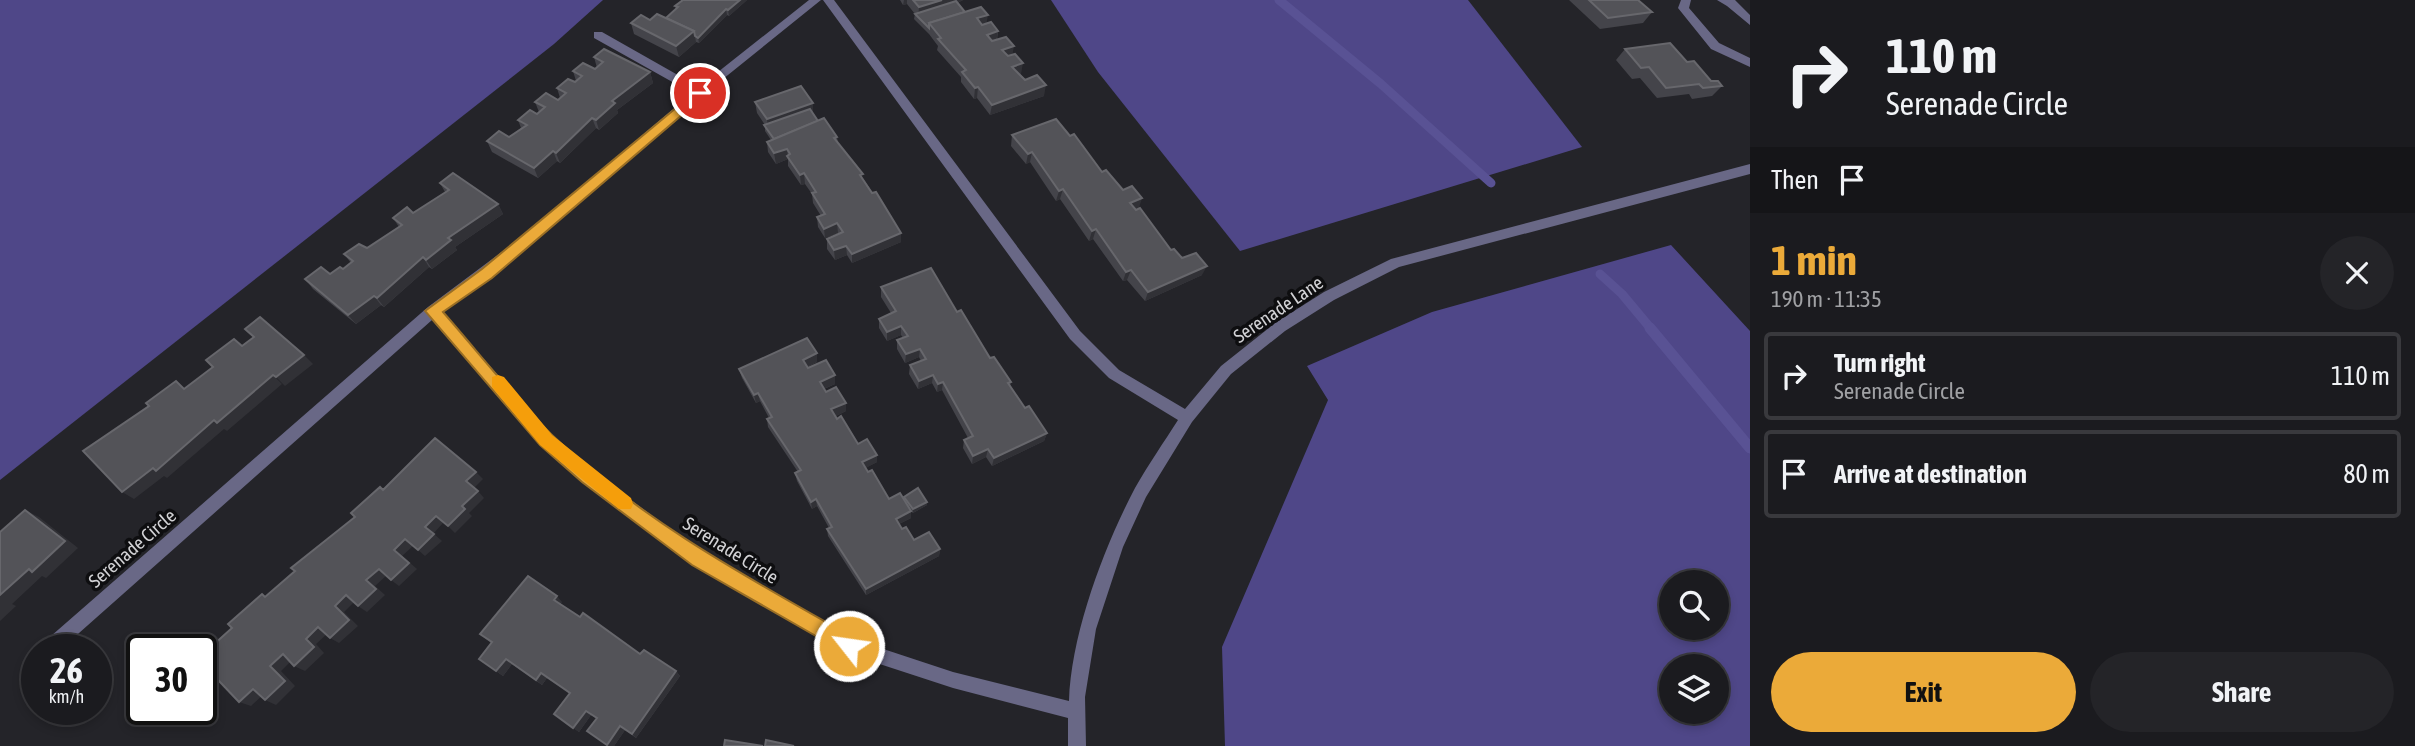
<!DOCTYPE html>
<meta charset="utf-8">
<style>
body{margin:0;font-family:"Asap Condensed",sans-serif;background:#242428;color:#f1f3f6;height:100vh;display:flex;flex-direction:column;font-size:26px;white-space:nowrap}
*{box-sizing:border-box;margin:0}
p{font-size:23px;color:#a0a1a4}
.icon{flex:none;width:38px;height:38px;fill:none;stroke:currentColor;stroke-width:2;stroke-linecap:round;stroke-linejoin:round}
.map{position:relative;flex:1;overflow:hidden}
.drawer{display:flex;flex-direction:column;background:#1b1b1f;width:665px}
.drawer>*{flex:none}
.top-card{background:#1b1b1f;color:#f1f3f6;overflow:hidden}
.tools{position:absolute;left:1659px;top:570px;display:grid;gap:14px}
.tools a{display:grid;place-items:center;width:70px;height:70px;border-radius:50%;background:#1b1b1f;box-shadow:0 4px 10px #0003,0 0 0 2px #39393d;font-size:35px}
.speed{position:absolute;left:21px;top:634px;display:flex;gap:14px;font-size:35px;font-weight:700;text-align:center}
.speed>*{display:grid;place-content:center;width:91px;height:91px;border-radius:50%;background:#1b1b1f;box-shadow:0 4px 10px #0003,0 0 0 2px #39393d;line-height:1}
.speed small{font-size:18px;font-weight:400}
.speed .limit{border:4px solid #111;border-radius:10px;background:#fff;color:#111}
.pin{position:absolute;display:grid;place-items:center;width:60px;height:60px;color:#fff;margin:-30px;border:4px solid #fff;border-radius:50%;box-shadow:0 2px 7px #0007}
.me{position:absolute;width:77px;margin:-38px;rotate:300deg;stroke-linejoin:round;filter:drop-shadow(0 0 5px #0008)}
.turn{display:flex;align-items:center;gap:24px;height:147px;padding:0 21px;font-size:32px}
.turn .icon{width:91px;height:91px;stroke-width:2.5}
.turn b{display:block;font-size:49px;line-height:60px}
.then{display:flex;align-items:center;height:66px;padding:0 21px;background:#0003;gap:14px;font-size:26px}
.round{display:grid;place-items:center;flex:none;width:74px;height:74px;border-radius:37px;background:#242428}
.overview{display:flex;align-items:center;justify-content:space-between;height:119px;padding:0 21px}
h1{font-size:42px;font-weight:700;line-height:52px;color:#ebaa39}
.button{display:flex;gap:14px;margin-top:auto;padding:14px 21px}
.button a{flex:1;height:80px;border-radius:42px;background:#ebaa39;color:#111;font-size:28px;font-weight:700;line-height:80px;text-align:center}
.button a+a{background:#242428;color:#f1f3f6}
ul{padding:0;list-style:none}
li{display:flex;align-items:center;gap:21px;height:88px;margin:0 14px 10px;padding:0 7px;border:4px solid #39393d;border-radius:7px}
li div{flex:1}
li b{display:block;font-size:26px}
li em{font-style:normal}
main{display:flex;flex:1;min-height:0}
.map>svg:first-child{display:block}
.forest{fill:#4f4788;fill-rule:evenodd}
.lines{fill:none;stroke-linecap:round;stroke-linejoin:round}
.stream-far1{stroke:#595294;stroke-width:9}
.stream{stroke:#595294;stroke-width:11}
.street{fill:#696886;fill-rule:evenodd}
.wall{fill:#44444a}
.shaded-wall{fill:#313136}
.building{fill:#535358;stroke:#67676c;stroke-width:2}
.route{fill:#ebaa39;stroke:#996e25;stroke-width:2}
.slow{fill:#f59e0b}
.labels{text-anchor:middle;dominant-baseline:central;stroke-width:7;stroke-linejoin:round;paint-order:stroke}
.street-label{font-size:19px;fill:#d2d2d5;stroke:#0e0e10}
</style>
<main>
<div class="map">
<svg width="1750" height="746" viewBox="0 0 1750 746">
<rect width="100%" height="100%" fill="#242429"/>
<g class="forest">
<path d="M0,0h603l-49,44 -554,436z"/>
<path d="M1051,0h417l114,147 -342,104 -142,-179z"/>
<path d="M1671,245l79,86v415h-525l-3,-99 106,-247 -21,-34 125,-54zM1671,583h46v45h-46zM1671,667h46v45h-46z"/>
</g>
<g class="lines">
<g class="stream-far1">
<path d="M1279,0l102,84 110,99"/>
<path d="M1600,274l22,20 30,36"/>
</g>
<path class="stream" d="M1650,328l100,120"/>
<g class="street">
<path d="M809,0h12l-98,79 -187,161 -94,72 109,123 42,37 111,82 149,85 100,33 116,29c2,-67 35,-154 66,-213 13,-23 29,-46 43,-68l-69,-42 -39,-39 -247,-339h11l246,331 39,39 66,39 36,-43 54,-43 49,-31 67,-33 359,-95v10l-351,93 -65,33 -49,31 -54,43 -39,48 -46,75 -23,50 -27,82 -11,68 1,49h-18v-28l-115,-30 -104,-34 -157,-90 -109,-82 -42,-37 -109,-125 -371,329h-20l2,-6 385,-336 99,-74 165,-140 -98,-55v-6h8l97,55z"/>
<path d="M1681,0h10l-2,8 30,35 31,15v9l-39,-18 -33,-41z"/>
<path d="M1717,0h18l15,15v10l-23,-19z"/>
</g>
</g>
<g class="wall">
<path d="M747,0l-18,16 -2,-1 -28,28 -3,-1 -17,15 -45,-23 -3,-11 35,-5 10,-9 -1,-3z"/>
<path d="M900,0h63l-4,2 -1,2 7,8 33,19 -1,9 15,15 9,19h-1l24,22 -54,19 -13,-17 -3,1 -13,-17v-5l-24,-27 1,-4 -9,-12 -15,-15 1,-5 -8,-10 -4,1z"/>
<path d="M1569,0h69l14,12 -9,11 -43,6z"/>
<path d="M1625,49l62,13 24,19 11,5 -10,10 -20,3 -3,-5 -32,4 -17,-20 -8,1 -16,-19z"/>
<path d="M594,57l56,15 3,11 -36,27 1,3 -19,17 -3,-2 -36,35 -3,-2 -19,17 -46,-26 -5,-11 22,-4 12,-9 -3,-8 19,-6 2,-2 -4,-10 23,-2 2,-2 -3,-10 19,-7 -3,-10 22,-2 2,-1z"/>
<path d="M755,102l58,1v10l5,8 19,16 1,6 63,90v9l-49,21 -5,-8 -12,5 -8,-11v-10l11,-5v-1l-13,5 -7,-11 -1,-10 4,-1 -8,-13 -1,-9 -7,-10 -4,1 -13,-19v-7l-12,5 -8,-12 -1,-10 4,-2 -6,-9v-6l-8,-12z"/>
<path d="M1012,135l90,37 37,36 -4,1 36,41 11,8 20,17 -57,26 -18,-21 -4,1 -30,-42 -4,2 -29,-42 -4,2 -26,-39 -4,2 -15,-18z"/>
<path d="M440,183l58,21 5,10 -48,33 2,3 -25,19 -3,-2 -45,40 -3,-2 -25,19 -43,-35 -8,-10 25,-5 13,-5 8,-6 -7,-9 23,-6 32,-21 -6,-9 20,-5 32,-21z"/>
<path d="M881,287l76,25 33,46 21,24 -1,4 15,22 22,25 -3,8 -52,25 -6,-9 -14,7 -9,-16 1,-8 4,-2 -26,-48 -5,2 -5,-9 -14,6 -9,-15 1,-9 11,-4 -2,-4 -14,6 -8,-14v-9l6,-2 -2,-3 -14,6 -8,-13v-9l12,-6 -10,-16z"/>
<path d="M817,353v9l-10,5 28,17 -11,5 2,3 20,19 -10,5 22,28 19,11v7l-12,6 3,4 21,27h15v-2l23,5v3l-14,8 -2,-2v7l-12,6 3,5 12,11 26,9 -1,7 -73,39 -38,-59 -1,-7 2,-1 -12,-22 -5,3 -15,-28 -2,-8 3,-1 -30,-45 -1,-8 2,-1 -9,-17 -4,2 -14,-25 -3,-9z"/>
<path d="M562,602l-2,2 80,50 36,17 4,5 -44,62 -11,-8 -11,16h-6l-21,-15 10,-12 -6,-4 -12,17 -25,-18 16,-21 -23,-15 -5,7 -30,-21 -9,12 -24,-17 12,-16 -11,-9z"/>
</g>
<g class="shaded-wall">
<path d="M740,0h7l-18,16 -1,-6z"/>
<path d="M904,0h3v4l-4,1z"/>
<path d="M942,0h21l-4,2 -1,4 -40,12 1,-11z"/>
<path d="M726,9l1,6 -28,28 -1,-5z"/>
<path d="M988,15l-2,11 -10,3 1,-11z"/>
<path d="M694,31l2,11 -17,15 -3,-11z"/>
<path d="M998,31l-2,11 -10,4 1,-11z"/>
<path d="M1014,46l-2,11 -11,4 1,-11z"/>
<path d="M1023,63l-2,11 -10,4 1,-11z"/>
<path d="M650,72l3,11 -36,27 1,3 -19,17 -3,-10 16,-19z"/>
<path d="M1046,85l-2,11 -54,19 2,-10z"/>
<path d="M978,87l-1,11 -3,1 1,-11z"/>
<path d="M813,103v10l-45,17 -1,-11z"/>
<path d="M592,118l4,10 -36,35 -4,-10z"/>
<path d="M787,149l1,10 -12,5 -2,-11z"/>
<path d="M553,151l4,10 -19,17 -4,-10z"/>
<path d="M1032,152l-2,10 -4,2 2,-10z"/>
<path d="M804,173l1,11 -4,1 -1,-10z"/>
<path d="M1063,189l-3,10 -4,2 3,-10z"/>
<path d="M1142,198l-3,10 -12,5 3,-10z"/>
<path d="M498,204l5,10 -48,33 2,3 -25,19 -6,-9 22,-22z"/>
<path d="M837,223l1,10 -13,5 -1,-9z"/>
<path d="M1096,229l-3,10 -4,2 3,-10z"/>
<path d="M901,233v9l-49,21v-9z"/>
<path d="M846,246l1,9 -12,5 -1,-10z"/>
<path d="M423,257l6,10 -45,40 -7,-9z"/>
<path d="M1207,266l-5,9 -57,26 3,-9z"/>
<path d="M1131,270l-4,10 -4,1 3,-9z"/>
<path d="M374,296l7,9 -25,19 -8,-9z"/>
<path d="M901,326v9l-14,6v-9z"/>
<path d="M920,349l-1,8 -14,6 1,-9z"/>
<path d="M817,353v9l-13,6 -1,-8z"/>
<path d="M304,355l9,9 -28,22 -9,-9z"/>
<path d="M273,375l9,9 -55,47 -3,-2 -57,49 -3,-2 -30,23 -12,-7z"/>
<path d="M835,375v9l-14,6 -1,-8z"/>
<path d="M933,375l-1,8 -14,6 1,-8z"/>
<path d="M943,382l-1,8 -5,2 1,-8z"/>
<path d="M758,393l2,8 -4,2 -2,-8z"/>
<path d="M846,403v8l-14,7 -1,-9z"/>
<path d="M1047,433l-3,8 -52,25 2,-8z"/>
<path d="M988,449l-2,8 -14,7 1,-8z"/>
<path d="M877,455v7l-15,8v-8z"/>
<path d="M476,472l7,7 -10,10 -7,-8z"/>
<path d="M478,491l6,7 -15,15 3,3 -17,17 -7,-7 14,-20z"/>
<path d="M816,499l1,7 -5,3 -1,-7z"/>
<path d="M927,502v3l-14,8v-4z"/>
<path d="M25,510l14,7 39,31 -32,30 -4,-2 -30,28 4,2 -16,15v-26z"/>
<path d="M911,511v7l-16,8 1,-7z"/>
<path d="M436,516l7,7 -10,11 -8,-7z"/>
<path d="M434,534l8,7 -17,15 -7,-6z"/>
<path d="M405,539l8,7 -11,10 15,13 -18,17 -8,-6 3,-30z"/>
<path d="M940,549l-1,7 -73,39v-6z"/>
<path d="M379,569l8,6 -12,11 10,9 -18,17 -9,-6 8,-26z"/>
<path d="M346,595l9,6 -11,11 14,14 -19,17 -9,-5 5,-32z"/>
<path d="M557,596l5,6 -3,4 -5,-6z"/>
<path d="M318,627l10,6 -12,11 8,9 -19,18 -11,-5 12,-27z"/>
<path d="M283,654l10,5 -12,12 14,15 -19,19 -11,-5 5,-34z"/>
<path d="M506,659l6,5 -9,12 -7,-5z"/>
<path d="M676,671l4,5 -44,62 -4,-4z"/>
<path d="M541,673l6,5 -5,7 -6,-5z"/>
<path d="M253,689l12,4 -14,13 -12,-4z"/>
<path d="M586,711l5,4 -12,17 -6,-4z"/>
<path d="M620,726l5,4 -11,16h-5l-2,-1z"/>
</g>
<g class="building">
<path d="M683,0h57l-12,10 -2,-1 -28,29 -3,-2 -1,-5 -28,-13 12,-11 -3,-1z"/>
<path d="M913,0h29l-23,7z"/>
<path d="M1589,0h49l14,12 -44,6z"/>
<path d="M956,1l9,11 -36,11v5l-14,-14z"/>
<path d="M981,7l7,8 -11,3 5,7 9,-3 7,9 -11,4 5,6 14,-4 8,9 -12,4 6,6 7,-2 8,9 -11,4 13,13 12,-5 9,10 -54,20 -14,-18 -3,1 -13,-16 4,-2 -28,-31 3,-1 -12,-15z"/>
<path d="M657,14l37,17 -18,15 -45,-23 10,-8 9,5z"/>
<path d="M1670,43l17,19 7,-1 17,20h7l4,5 -19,2 -4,-4 -33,4 -17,-21 -8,1 -16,-19z"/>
<path d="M604,49l46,23 -38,29 3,2 -19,17 -4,-2 -36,35 -3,-2 -19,17 -47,-27 12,-10 10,6 18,-12 -9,-5 12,-10 7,4 8,-7 -10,-5 11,-9 12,7 8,-7 -9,-5 11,-9 7,3 7,-6 -9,-5 10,-8 12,6 8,-7 -9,-5z"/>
<path d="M801,86l12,17 -46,16 -12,-17z"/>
<path d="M810,109l8,12 -44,18 -10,-14z"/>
<path d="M824,118l13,19 -3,1 29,36 -3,1 12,18 4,-1 25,41 -49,21 -6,-8 -12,4 -7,-11 16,-7 -6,-9 -13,6 -7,-12 8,-3 -13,-21 4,-1 -12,-19 -4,2 -13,-19 3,-2 -3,-5 -13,4 -7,-11z"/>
<path d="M1056,119l14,17 4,-2 28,38 4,-2 17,20 9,-4 10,12 -12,5 6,7 4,-2 31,42 3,-1 8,9 14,-5 11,13 -59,26 -17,-22 -5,2 -30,-43 -4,2 -29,-42 -4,2 -27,-39 -4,2 -16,-19z"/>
<path d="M453,173l45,31 -50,34 3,2 -25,20 -3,-3 -46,41 -3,-2 -26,19 -43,-36 16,-12 9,7 10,-7 3,2 10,-8 -9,-7 15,-10 8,4 35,-23 -9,-7 14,-11 6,6 36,-23 -9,-7z"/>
<path d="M931,268l26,44 4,-2 29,48 4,-1 17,25 -3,1 17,25 4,-2 18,27 -53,25 -6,-9 -15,7 -9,-16 9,-4 -30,-54 -5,2 -5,-9 -14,6 -9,-16 16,-6 -6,-10 -14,5 -9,-14 11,-4 -7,-10 -14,6 -8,-13 17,-8 -15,-24z"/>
<path d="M260,317l44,38 -28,22 -3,-2 -56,48 -3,-3 -58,51 -3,-3 -31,24 -39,-41 66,-45 -3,-3 30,-22 8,8 29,-22 -7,-7 28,-21 8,7 12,-9 -9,-8z"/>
<path d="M807,338l10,15 -14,7 5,8 18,-8 9,15 -15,7 6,10 10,-5 10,16 -15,6 6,10 4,-3 17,28 9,-5 10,16 -15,7 6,10 4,-2 17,29 11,-6 11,18 -15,8 6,10 4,-2 8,13 15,-8 11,17 -74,40 -39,-60 5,-2 -16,-28 -5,3 -16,-29 6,-3 -34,-51 5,-2 -14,-24 -4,2 -15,-26z"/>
<path d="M435,438l41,34 -10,9 12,10 -16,15 3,3 -17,17 -12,-10 -11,11 9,7 -16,16 -13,-11 -11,11 15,13 -18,17 -12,-11 -13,11 10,9 -18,17 -12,-11 -11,11 14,14 -19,18 -12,-11 -12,12 8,8 -20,19 -11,-12 -13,12 15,15 -20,19 -12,-11 -14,13 -38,-40v-6l31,-28 -4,-4 34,-30 3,3 30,-26 -4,-3 64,-51 -4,-4 29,-26 3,3z"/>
<path d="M918,488l9,14 -14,7 -9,-12z"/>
<path d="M25,510l40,31 -33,31 -3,-3 -29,26v-63z"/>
<path d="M528,576l29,20 -3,4 26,17 3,-4 57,41 4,-4 32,21 -44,63 -12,-8 -13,19 -20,-14 10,-13 -11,-7 -13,17 -19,-14 16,-21 -29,-20 -5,7 -30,-21 -10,12 -17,-12 13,-17 -12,-8z"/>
<path d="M725,740l38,6h-39z"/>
<path d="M766,740l28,6h-29z"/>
</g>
<path class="route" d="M700,88l6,5 -2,3 -212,182 -49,34c36,41 70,85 109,123 88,85 198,144 304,204l2,7 -2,7 -7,2 -157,-90 -110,-83 -42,-37 -115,-134 57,-42z"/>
<path class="slow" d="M498,375l6,2 48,58 79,63 2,6 -2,5h-12l-79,-64 -48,-58v-10z"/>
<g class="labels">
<g class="street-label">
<text transform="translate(1278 309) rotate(-34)">Serenade Lane</text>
<text transform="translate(132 548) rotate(-41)">Serenade Circle</text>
<text transform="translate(731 550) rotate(32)">Serenade Circle</text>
</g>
</g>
</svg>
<div class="tools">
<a><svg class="icon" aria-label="search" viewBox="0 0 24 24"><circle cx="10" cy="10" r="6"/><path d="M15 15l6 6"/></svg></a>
<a><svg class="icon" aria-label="layers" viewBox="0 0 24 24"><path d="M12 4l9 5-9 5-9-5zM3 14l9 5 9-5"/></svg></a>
</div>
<div class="speed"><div>26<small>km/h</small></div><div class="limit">30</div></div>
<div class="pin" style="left:700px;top:93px;background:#d93025"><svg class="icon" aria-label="arrive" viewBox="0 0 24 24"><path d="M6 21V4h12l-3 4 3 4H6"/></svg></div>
<svg class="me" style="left:849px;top:646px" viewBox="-20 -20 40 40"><circle r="17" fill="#ebaa39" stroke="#fff" stroke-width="3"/><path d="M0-11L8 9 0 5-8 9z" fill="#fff"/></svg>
</div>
<section class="drawer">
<div class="top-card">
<div class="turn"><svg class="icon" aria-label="right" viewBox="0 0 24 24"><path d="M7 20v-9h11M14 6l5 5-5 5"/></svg><div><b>110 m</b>Serenade Circle</div></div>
<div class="then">Then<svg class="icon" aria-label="arrive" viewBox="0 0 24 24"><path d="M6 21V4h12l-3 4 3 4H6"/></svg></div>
</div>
<div class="overview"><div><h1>1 min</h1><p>190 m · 11:35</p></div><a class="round"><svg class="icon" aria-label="close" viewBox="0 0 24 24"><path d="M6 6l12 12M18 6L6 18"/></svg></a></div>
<ul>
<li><svg class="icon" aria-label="right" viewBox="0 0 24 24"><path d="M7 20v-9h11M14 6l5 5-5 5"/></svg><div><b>Turn right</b><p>Serenade Circle</p></div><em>110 m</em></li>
<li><svg class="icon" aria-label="arrive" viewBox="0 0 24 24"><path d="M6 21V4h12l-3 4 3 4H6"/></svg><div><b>Arrive at destination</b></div><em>80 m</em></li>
</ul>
<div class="button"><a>Exit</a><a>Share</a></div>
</section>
</main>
